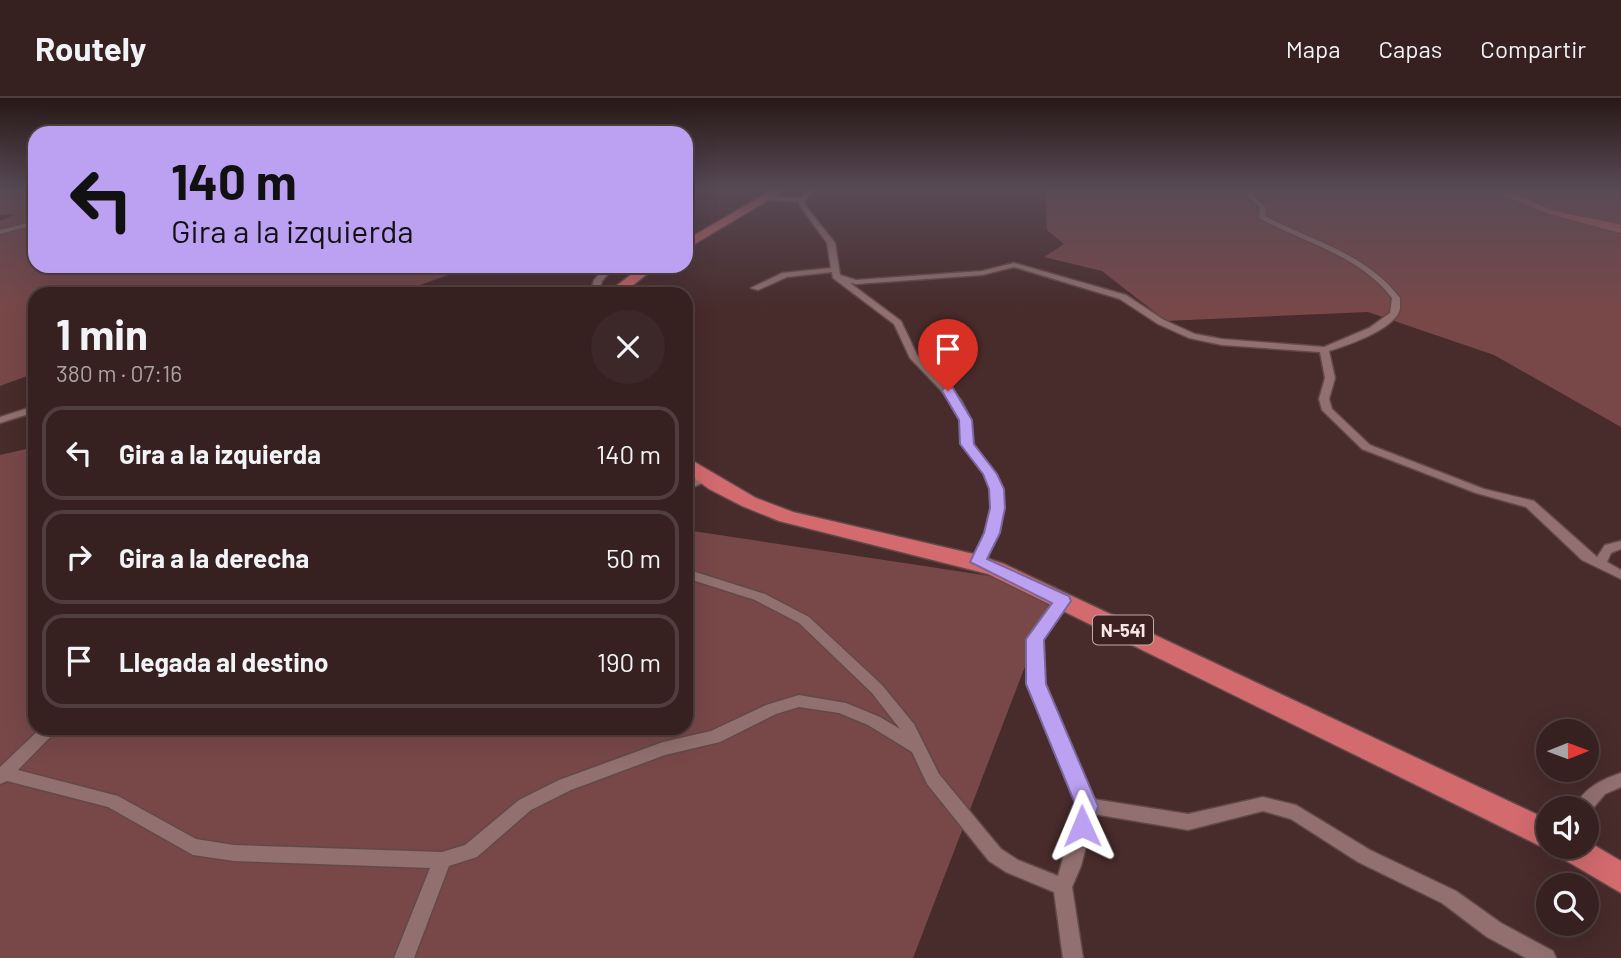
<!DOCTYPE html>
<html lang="es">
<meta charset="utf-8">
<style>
body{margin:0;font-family:Barlow,sans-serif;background:#3d2829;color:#f1f3f6;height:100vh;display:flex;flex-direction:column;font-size:26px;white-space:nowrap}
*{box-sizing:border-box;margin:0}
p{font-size:23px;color:#aaa3a5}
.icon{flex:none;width:38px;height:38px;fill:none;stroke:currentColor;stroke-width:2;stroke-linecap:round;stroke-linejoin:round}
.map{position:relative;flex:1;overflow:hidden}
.panel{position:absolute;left:28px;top:189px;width:665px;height:448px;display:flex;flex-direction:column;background:#362020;border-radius:21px;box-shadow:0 7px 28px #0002,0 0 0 2px #503e3e}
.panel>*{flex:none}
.guide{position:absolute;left:28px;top:28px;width:665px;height:147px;border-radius:21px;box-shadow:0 7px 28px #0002,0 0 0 2px #503e3e;background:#bca0f2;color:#111;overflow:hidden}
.needle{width:46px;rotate:89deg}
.buttons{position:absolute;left:1536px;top:621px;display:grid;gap:14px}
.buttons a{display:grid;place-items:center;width:63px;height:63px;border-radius:50%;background:#362020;box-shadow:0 7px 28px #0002,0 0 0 2px #503e3e;font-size:35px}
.pin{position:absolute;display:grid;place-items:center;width:60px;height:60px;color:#fff;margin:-72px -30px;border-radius:50% 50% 50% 0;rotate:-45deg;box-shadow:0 0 7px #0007}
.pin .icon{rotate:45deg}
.me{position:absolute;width:77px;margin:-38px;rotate:359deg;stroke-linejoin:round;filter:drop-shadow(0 0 5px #0008)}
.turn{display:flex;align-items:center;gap:24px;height:147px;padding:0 28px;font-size:32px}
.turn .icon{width:91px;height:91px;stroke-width:2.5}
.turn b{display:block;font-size:49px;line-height:60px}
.round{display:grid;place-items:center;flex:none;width:74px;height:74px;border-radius:37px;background:#3d2829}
.head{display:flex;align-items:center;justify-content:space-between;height:119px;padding:0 28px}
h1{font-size:42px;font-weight:700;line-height:52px}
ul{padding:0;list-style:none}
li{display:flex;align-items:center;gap:21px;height:94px;margin:0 14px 10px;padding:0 14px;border:4px solid #503e3e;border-radius:21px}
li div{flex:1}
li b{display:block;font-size:26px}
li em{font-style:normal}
header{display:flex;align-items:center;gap:42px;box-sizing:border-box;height:98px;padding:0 35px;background:#362020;border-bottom:2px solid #503e3e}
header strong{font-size:33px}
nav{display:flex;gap:38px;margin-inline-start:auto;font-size:24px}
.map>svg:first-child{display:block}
.green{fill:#784849}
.water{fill:#af6062}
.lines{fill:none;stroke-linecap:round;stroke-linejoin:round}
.minor-casing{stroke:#624949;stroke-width:3}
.trunk-casing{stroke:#624949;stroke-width:3}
.minor{fill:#91706f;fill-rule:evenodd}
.trunk{fill:#d26a6e;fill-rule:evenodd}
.route{fill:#bca0f2;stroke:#7a689d;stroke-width:2}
.labels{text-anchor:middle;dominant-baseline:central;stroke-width:5;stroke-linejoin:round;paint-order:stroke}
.shield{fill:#3d2121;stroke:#bfaaa9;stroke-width:2}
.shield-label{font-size:18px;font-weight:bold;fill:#f7e4e3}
</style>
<header>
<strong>Routely</strong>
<nav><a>Mapa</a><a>Capas</a><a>Compartir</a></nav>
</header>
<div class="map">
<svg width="1621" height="860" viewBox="0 0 1621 860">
<rect width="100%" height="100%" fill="#482b2b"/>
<g class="green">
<path d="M0,91h35v77h438l-78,28 -93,-3 -11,3h-256v79l-35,13v-165l16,-7 -16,1z"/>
<path d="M1045,91h576v238l-127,-72 -126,-43 -202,9 -64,-50 -58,-14 20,-13 -17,-14z"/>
<path d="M35,349v281h651v-198l370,56 -143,372h-913v-503z"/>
</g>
<path class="water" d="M1488,91c25,0 44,15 68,22 22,6 43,8 65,14v8l-72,-19z"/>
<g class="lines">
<g class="minor-casing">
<g id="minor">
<path d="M809,91h7l-11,11v5l30,38 5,32 16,5 126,-9 32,-8 112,32 38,25 31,14 27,5 102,8 45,-19 21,-15 2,-15c-33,-43 -87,-55 -133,-80l1,-10 -19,-19h7l18,19 -1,8c47,25 101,37 135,82 0,6 1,11 -2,16 -11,18 -50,31 -69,37l6,27 -6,21 3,10 38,36 114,44 50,12 63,56 8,-12 16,-4v8l-10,4 -4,9 14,8v9l-39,-19 -56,-53 -50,-14 -114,-44 -40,-39 -3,-11 6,-21 -5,-26 -98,-7 -33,-7 -31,-14 -38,-25 -106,-32 -32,8 -126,9 -6,-1 51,38 16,34 44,45 10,20 1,24 24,30 6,15 2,19 -6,25 -15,32h-10l-1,-3 14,-29 6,-25 -2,-19 -5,-15 -23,-30 -1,-24 -8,-17 -43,-45 -16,-34 -61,-46 -1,-6 -45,5 -29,13 -7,-2 31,-15 49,-5 -4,-25 -27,-37 -1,-4 -30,-2 -3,-2 3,-2 31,2z"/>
<path d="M35,123v4l-35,9v-4z"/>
<path d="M607,168h8l-13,15 -4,13h-8l4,-14z"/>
<path d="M35,308v6l-35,11v-6z"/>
<path d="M703,378l4,1 2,2 -2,2 -21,9v-7z"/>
<path d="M686,471l79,25 44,23 73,68 32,39 25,50 62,75 17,11 40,16 20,-70 -50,-122v-45l29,-41h10l2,3 -27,39 2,44 49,115 95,15 75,-17 33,8 74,45 86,41 45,32 52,28 3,7h-30l-39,-21 -45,-34 -84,-41 -67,-43 -28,-8 -75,19 -94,-16 -13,52 -9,21 11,71h-20l-9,-66 -48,-20 -17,-11 -62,-77 -15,-32 -44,-27 -29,-12 -40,-6 -23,7 -56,28 -55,13 -94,35 -40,20 -54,47 -28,9 -35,92h-20l36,-90 -196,-7 -41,-6 -85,-48 -101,-26 -7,3v-17l41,-39h18l-41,42 100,26 78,43 38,6 208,7 23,-7 54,-45 40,-20 104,-38 48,-11 55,-26 33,-10 47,8 34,14 20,12 -28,-36 -73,-70 -44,-23 -69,-22z"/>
<path d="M1621,675v14l-16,7 -16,19 -2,1v-6h-12c8,-20 26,-28 46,-35z"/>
</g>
</g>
<g class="trunk-casing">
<g id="trunk">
<path d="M774,91h13l-101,60v-9z"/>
<path d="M642,168h15l-35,28h-16z"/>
<path d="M686,359l70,41 37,14 185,43 26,9 545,256v27h4l-4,1 -11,-3 -550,-271 -209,-53 -37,-15 -33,-17 -23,-17z"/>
<path d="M1587,743l34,20v32l-61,-36 -4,-10h31z"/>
</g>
</g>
<use href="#minor" class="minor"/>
<use href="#trunk" class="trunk"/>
</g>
<linearGradient id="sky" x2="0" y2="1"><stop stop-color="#281818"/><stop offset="0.43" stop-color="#584a55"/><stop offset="1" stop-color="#584a55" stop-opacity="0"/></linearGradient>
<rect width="1621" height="212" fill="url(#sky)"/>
<path class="route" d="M944,290h9l19,32 2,24 23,30 7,15 1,19 -5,25 -13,26 82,37 2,5 -27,39 2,44 52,122 -8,27 -8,3 -8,-3 -3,-7 5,-20 -50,-122v-45l26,-36 -82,-41 14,-29 6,-25 -1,-19 -6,-15 -23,-30 -1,-24 -17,-29z"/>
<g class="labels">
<rect class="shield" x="1093" y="517.5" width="60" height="29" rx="5"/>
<g class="shield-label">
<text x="1123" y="532">N-541</text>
</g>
</g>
</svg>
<div class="buttons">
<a><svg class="needle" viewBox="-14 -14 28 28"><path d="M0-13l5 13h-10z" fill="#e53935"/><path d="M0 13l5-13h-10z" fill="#aaa3a5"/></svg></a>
<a><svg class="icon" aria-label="sound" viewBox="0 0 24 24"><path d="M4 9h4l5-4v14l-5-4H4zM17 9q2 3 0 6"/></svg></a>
<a><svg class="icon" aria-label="search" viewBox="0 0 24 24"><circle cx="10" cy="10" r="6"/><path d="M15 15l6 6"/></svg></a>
</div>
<div class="pin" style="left:948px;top:293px;background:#d93025"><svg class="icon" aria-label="arrive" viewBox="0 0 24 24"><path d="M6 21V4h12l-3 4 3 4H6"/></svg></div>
<svg class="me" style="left:1082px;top:728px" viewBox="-20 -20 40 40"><path d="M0-17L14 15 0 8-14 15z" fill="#bca0f2" stroke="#fff" stroke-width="4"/></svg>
<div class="guide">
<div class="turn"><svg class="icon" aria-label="left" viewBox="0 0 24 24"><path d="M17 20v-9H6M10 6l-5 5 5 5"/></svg><div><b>140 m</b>Gira a la izquierda</div></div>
</div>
<section class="panel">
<div class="head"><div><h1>1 min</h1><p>380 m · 07:16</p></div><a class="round"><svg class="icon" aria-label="close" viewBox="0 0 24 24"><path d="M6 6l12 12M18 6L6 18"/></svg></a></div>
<ul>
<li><svg class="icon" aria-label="left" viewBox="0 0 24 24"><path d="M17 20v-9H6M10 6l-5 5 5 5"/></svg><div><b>Gira a la izquierda</b></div><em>140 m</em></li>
<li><svg class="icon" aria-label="right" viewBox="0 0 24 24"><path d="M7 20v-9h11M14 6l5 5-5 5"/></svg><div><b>Gira a la derecha</b></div><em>50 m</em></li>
<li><svg class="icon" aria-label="arrive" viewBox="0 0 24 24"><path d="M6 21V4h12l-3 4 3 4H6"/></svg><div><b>Llegada al destino</b></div><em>190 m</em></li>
</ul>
</section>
</div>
